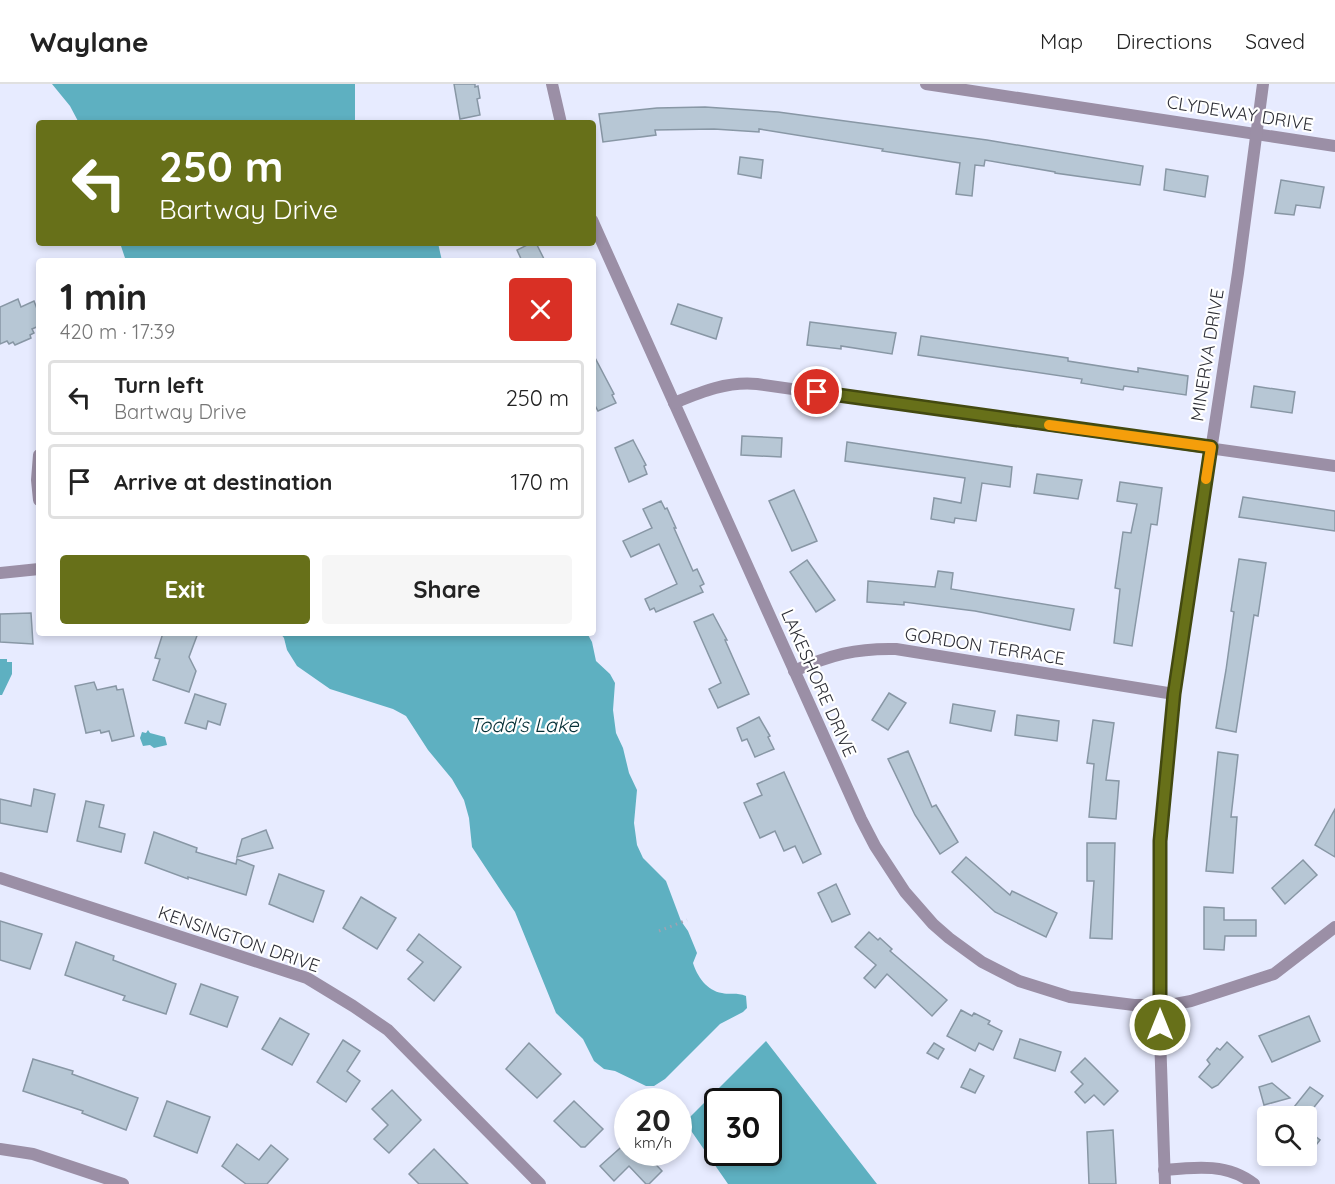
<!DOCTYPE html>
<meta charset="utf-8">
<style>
body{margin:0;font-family:Quicksand,sans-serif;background:#f6f6f6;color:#222;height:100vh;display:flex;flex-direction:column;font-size:22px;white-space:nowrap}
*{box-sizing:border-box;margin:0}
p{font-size:20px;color:#767676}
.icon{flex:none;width:33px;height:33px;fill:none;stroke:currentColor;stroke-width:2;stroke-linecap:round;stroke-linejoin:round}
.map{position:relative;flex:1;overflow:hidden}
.sheet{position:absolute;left:36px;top:174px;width:560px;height:378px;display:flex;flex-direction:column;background:#fff;border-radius:6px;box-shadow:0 3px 9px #0003}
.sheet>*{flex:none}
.top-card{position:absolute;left:36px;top:36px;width:560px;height:126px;border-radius:6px;box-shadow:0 3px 9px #0003;background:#677019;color:#fff;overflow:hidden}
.buttons{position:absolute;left:1257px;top:1022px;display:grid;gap:12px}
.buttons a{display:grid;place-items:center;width:60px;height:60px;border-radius:6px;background:#fff;box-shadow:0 3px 9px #0003;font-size:30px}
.speed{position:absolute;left:614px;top:1004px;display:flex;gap:12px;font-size:30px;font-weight:700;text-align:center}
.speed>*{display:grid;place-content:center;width:78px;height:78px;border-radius:50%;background:#fff;box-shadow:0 3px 9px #0003;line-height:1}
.speed small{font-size:15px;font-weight:400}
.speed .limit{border:3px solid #111;border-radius:9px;background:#fff;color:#111}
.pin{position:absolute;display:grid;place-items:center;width:51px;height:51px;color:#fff;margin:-26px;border:3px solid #fff;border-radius:50%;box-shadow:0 2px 6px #0007}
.me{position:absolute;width:66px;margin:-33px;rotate:0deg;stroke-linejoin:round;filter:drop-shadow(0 0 4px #0008)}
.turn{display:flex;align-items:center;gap:21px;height:126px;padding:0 24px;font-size:27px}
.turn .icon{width:78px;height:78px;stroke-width:2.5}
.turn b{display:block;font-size:42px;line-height:51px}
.round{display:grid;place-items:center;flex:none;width:63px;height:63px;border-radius:6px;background:#f6f6f6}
.summary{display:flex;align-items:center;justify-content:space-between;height:102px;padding:0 24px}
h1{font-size:36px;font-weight:700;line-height:45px}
.button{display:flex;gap:12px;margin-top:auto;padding:12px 24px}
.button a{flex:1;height:69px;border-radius:6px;background:#677019;color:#fff;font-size:24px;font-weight:700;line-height:69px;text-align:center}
.button a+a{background:#f6f6f6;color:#222}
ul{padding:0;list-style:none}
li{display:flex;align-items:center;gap:18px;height:75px;margin:0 12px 9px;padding:0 12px;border:3px solid #e0e0e0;border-radius:6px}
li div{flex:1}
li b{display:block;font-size:22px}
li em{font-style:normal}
header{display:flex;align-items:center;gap:36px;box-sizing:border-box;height:84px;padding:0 30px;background:#fff;border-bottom:2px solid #e0e0e0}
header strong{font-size:28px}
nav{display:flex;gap:33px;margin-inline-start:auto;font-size:21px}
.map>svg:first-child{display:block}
.water{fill:#5eb0c1;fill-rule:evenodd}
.building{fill:#b7c7d5;stroke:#8897a5;stroke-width:1.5}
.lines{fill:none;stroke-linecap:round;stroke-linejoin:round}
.path{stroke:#9fa2b1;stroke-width:3;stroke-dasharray:1.5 4.5;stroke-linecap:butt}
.street{stroke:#9b8fa6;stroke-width:12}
.route-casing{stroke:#434910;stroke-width:15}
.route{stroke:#677019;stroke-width:10}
.slow{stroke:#f59e0b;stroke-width:10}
.labels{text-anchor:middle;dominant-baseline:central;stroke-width:4.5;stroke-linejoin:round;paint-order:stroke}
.street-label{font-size:18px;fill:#2d2e36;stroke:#fff}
.water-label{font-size:20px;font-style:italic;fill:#052f36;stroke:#fff}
</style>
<header>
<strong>Waylane</strong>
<nav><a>Map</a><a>Directions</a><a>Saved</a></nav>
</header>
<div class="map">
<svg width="1335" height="1100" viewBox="0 0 1335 1100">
<rect width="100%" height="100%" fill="#e7ebff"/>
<g class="water">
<path d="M52,0h303v39h-276l-9,-17z"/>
<path d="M120,159h318l4,18h-316z"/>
<path d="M280,549h307l5,9 4,19 14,13 5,9 -2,27 3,23 7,15 6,25 8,17 -3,33 3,22 6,13 23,23 15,40 7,10 7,17 2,5 -4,10c4,13 14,28 29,30 9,2 14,-1 24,3l1,12 -4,4 -23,12 -55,55 -11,7h-8l-31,-15 -11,-2 -10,-8 -11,-22 -27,-26 -41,-101 -43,-65 -3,-29 -5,-18 -12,-21 -24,-29 -22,-34 -13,-7 -63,-20 -33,-23 -10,-16 -3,-12z"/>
<path d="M0,575h7v3h5v12l-10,21h-2z"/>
<path d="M148,646l2,3 15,4 2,8 -13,3 -4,-3 -7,1 -3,-8 2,-6 4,1z"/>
<path d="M766,957l111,143h-149l-43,-62zM717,1017h51v51h-51z"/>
</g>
<g class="building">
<path d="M454,0h21v3l3,-1 2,12 -3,1 3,16 -20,4z"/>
<path d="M705,23l73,5 209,28 156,26 -3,19 -85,-12v-1l-70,-12 -1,6 -9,-1 -3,31 -16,-2 4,-31 -78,-12 1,-2 -124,-20v3l-45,-3 -59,1 1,5 -53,7 -4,-28 58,-6z"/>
<path d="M740,73l23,3 -2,18 -23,-4z"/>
<path d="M1166,85l42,7 -3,21 -41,-7z"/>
<path d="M1281,96l43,7 -4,21 -24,-3 -2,10 -19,-2z"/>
<path d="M531,159h5l9,18h-23l-5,-11z"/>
<path d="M18,215l3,8 13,-6 5,13v12l-7,3 2,4 -4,2 1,3 -16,7 -2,-3 -4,2 -2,-3 -7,3v-37z"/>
<path d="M678,220l44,14 -6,21 -45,-15z"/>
<path d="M810,238l86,11 -4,21 -51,-8v3l-34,-4z"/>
<path d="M921,252l147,22v3l70,11v-4l50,8 -2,19 -62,-9 -1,4 -42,-7 1,-4 -164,-24z"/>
<path d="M592,268l22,42 -2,1 4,8 -18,8 -6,-11z"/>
<path d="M1254,302l41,6 -3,21 -41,-6z"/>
<path d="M742,352l40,2 -1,19 -40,-2z"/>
<path d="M633,356l13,25 -2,1 3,8 -18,8 -14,-34z"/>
<path d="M847,358l165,25 -2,20 -28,-4 -6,38 -21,-3 -1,5 -23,-4 3,-21 27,5 4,-25 -120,-17z"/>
<path d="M1037,390l45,6 -4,19 -44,-6z"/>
<path d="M1120,398l42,6 -5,37 -6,-1 -19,122 -18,-3 6,-54 -5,-1 8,-56 8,1 6,-29 -20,-3z"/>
<path d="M794,406l23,51 -25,10 -23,-50z"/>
<path d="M1243,413l92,14v20l-96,-14z"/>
<path d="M661,417l4,8 2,-1 9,20h-2l19,43 4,-2 7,15 -4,2 3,6 -47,20 -2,-4 -4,2 -5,-11 32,-15 -18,-40 -28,13 -8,-16 29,-13 -9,-19z"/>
<path d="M1239,475l27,4 -8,53 -4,-1 -18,117 -20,-4 10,-58 8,-58 -3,-1z"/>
<path d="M807,476l28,40 -19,12 -26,-40z"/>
<path d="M938,487l15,2 -2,16 123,20 -4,21 -95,-19 -71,-9v3l-37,-3 1,-21 67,6z"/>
<path d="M31,529l2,31 -33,-2v-28z"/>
<path d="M713,530l14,26h-2l24,54 -31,14 -9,-19 12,-6 -27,-61z"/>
<path d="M163,549h35l-9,24 7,14 -7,21 -36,-12 7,-21 -5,-1z"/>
<path d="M94,598l3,8 19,-4 1,4 6,-1 11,47 -22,5 -3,-10 -8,2 -1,-3 -14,3 -11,-47z"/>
<path d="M889,609l17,10 -18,27 -16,-10z"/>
<path d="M195,610l31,10 -6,21 -12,-4 -2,8 -21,-6z"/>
<path d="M953,620l42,7 -4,20 -41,-8z"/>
<path d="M1017,631l42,6 -2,20 -42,-6z"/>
<path d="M759,633l11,19 -2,1 6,12 -19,8 -8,-18 -5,2 -5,-13z"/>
<path d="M1093,636l21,3 -8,57 13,1 -3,38 -27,-2 5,-53 -7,-1z"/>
<path d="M908,667l24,56 4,-2 22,37 -18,12 -25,-39 -27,-56z"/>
<path d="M1218,668l20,3 -7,62h6l-4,56 -27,-2z"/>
<path d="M784,688l37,82 -18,9 -8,-17 -11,5 -9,-20 -15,7 -16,-35 18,-8 -5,-11z"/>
<path d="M34,705l21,5 -8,38 -47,-9v-24l31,7z"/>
<path d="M86,717l18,4 -5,22 26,7 -4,18 -44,-11z"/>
<path d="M1335,725v48l-20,-12z"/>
<path d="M266,746l7,18 -36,9 5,-18z"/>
<path d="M154,748l43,16 -1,4 40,12 1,-5 17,7 -8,29 -58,-18v2l-43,-16z"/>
<path d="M1087,759h28l-3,96 -22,-1 4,-57h-7z"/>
<path d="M966,773l44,38 2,-4 45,22 -11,24 -51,-25 -43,-40z"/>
<path d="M1303,776l14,15 -32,29 -13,-16z"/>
<path d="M279,790l45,17 -11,31 -44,-18z"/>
<path d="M836,800l14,30 -18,8 -14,-29z"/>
<path d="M361,813l35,21 -19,31 -34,-21z"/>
<path d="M1204,823l20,1v12h32v16h-31l-1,14 -20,-1z"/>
<path d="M0,837l42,13 -12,35 -30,-9z"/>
<path d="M869,848l9,8 2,-2 12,11 -2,2 57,49 -15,16 -45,-42 -12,14 -11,-10 12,-13 -21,-18z"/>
<path d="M419,850l42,33 -27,34 -26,-22 15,-17 -16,-12z"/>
<path d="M76,858l38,14 -1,4 63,24 -10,30 -43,-14 2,-4 -60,-21z"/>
<path d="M201,900l37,13 -11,30 -37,-13z"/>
<path d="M961,926l11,6 2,-3 16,8 -2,3 14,7 -9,19 -14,-7 -4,8 -28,-15z"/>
<path d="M1309,932l11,25 -48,21 -13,-26z"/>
<path d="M280,934l29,16 -17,31 -30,-16z"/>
<path d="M1020,955l41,13 -6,19 -41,-13z"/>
<path d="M343,956l17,11 -13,20 13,10 -14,21 -29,-20z"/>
<path d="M1227,958l16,15 -25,28 -6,3 -13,-11 11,-13 -3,-4 10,-12 3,2z"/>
<path d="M529,959l32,31 -24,24 -31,-29z"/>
<path d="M934,959l10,6 -6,10 -11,-6z"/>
<path d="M1085,974l33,33 -14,14 -10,-10 -9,8 -10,-11 8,-8 -12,-12z"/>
<path d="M33,975l40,12 -1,3 66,24 -12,32 -44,-17 1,-2 -60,-20z"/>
<path d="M970,985l14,7 -9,17 -14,-6z"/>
<path d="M1272,999l18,15 -26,7 -5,-18z"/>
<path d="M1310,1003l13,9 -16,20h-9l-4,-9z"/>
<path d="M392,1006l29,30 -32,33 -15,-14 14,-14 -16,-16z"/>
<path d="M167,1017l43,16 -13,36 -43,-17z"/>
<path d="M574,1017l29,28 -18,18h-4l-27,-26z"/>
<path d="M1306,1045l14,11 -14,18z"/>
<path d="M1113,1046l3,54h-27l-2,-52z"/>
<path d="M627,1058v10h17l18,19 -13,13h-3l-17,-18 -15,15 -14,-15z"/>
<path d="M237,1060l22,16 12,-15 17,14 -21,25h-21l-24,-18z"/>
<path d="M434,1065l34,35h-49l-10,-10z"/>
</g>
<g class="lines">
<path class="path" d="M659,847l28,-11"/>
<g class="street">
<path d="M552,0l9,39"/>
<path d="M926,0l409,62"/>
<path d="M592,136l269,599 14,27 30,46 28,32 16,14 33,24 37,19 51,16 64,8h36l21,-4 83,-27 61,-47"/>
<path d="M674,319c27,-11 53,-22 83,-19l578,82"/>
<path d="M39,371l-2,25 2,20"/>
<path d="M0,489l39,-4"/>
<path d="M794,587c36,-16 62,-23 102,-22l278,45"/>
<path d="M0,794l307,100 46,28 35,24 152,154"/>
<path d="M0,1065l33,5 90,30"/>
<path d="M1164,1086c31,-3 64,-7 90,14"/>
<path d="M1165,1100l-6,-178 1,-165 14,-147 64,-421 25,-189"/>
</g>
</g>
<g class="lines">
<g class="route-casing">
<path id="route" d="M817,308l394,55 -37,247 -14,147v184"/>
</g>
<use href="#route" class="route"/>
<path class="slow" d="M1049,341l162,22 -5,32"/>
</g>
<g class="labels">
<g class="street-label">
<text transform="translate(1240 29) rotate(9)">CLYDEWAY DRIVE</text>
<text transform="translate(1207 271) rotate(-81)">MINERVA DRIVE</text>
<text transform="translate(985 562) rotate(9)">GORDON TERRACE</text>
<text transform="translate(819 599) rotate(66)">LAKESHORE DRIVE</text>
<text transform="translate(239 855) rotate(19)">KENSINGTON DRIVE</text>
</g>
<g class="water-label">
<text x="524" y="640">Todd's Lake</text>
</g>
</g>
</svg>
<div class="buttons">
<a><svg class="icon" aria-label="search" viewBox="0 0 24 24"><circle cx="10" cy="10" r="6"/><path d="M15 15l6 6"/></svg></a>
</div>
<div class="speed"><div>20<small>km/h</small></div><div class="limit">30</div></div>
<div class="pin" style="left:817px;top:308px;background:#d93025"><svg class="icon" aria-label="arrive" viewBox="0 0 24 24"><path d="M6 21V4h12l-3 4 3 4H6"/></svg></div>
<svg class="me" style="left:1160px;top:941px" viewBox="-20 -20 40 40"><circle r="17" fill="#677019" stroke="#fff" stroke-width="3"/><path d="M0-11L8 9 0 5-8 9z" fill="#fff"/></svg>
<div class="top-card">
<div class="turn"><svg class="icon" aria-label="left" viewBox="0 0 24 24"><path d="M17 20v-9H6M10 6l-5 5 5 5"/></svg><div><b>250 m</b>Bartway Drive</div></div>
</div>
<section class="sheet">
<div class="summary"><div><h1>1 min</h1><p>420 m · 17:39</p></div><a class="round" style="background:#d93025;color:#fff"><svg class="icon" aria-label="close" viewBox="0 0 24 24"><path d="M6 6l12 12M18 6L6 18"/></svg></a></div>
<ul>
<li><svg class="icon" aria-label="left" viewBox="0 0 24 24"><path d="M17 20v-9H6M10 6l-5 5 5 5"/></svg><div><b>Turn left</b><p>Bartway Drive</p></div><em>250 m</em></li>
<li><svg class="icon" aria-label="arrive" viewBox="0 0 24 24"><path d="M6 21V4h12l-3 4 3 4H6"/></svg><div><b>Arrive at destination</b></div><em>170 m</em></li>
</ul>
<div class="button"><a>Exit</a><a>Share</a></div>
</section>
</div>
